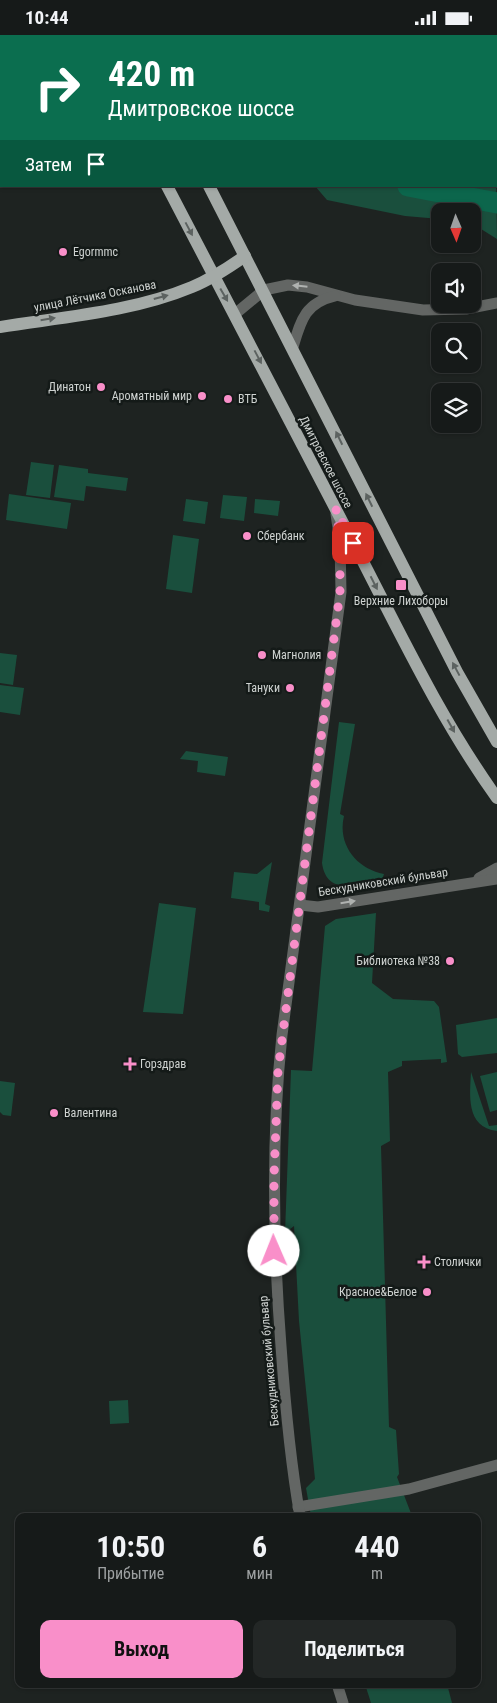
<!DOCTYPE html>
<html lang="ru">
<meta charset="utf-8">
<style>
body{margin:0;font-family:"Roboto Condensed",sans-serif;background:#232726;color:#f1f3f6;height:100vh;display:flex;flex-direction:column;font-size:19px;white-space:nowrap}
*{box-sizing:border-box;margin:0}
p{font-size:16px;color:#9ea1a2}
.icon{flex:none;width:28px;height:28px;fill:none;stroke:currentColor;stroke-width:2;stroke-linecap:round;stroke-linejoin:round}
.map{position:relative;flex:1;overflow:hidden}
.side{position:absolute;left:15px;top:1478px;width:466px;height:175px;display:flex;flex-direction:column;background:#161a19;border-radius:10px;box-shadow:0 1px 4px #0004,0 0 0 1px #353838}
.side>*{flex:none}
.guide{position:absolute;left:0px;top:0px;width:498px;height:152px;box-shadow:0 1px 4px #0004,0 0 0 1px #353838;background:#0b6e4f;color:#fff;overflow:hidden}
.needle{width:32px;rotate:178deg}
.tools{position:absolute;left:431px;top:168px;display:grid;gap:10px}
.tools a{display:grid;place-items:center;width:50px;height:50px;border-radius:10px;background:#161a19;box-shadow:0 1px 4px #0004,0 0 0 1px #353838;font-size:25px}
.pin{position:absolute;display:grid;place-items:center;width:42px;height:42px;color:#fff;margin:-21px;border-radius:10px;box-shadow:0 2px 8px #0006}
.me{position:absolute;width:55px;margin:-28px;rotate:359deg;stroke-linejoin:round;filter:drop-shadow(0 0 4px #0008)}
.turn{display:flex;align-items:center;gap:18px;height:105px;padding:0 25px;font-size:22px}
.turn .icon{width:65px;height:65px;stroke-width:2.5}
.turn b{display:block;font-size:35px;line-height:42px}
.then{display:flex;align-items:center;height:48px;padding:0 25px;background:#0003;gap:10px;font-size:19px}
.eta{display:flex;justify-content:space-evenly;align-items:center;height:85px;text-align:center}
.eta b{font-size:30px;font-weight:700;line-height:35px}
.primary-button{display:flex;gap:10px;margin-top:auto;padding:10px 25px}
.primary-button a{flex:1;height:58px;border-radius:10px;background:#f98fc9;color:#111;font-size:20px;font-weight:700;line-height:58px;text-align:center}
.primary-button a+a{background:#232726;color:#f1f3f6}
.status{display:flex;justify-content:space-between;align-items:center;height:35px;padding:0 25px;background:#161a19;direction:ltr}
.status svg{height:14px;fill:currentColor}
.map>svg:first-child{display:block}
.green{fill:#1a4f3d}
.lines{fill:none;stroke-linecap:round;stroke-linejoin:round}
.river{stroke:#0c664c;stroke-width:21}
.minor{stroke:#636664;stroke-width:11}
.major{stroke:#a4aaa7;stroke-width:12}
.oneway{fill:#5c6260}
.oneway2{fill:#afb2b0}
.route{stroke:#f98fc9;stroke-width:9;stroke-dasharray:0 16.2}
.poi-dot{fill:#f98fc9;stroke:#141a18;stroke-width:2}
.labels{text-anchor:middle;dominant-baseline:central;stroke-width:5;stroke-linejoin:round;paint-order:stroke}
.poi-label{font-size:12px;fill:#cfd3d1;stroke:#141a18;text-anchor:start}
.street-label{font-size:12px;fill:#cfd3d1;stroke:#141a18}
</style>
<div class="status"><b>10:44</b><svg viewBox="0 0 49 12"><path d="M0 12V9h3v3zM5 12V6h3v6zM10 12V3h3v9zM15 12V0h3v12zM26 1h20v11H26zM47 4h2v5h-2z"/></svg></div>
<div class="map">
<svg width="497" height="1668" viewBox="0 0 497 1668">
<rect width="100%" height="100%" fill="#1e2321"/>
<g class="green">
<rect x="230" y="0" width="76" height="1"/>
<path d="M496,140l1,64 -24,-15 -1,-13h-32v8l-35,-3 -78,-16 -12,-14h181z"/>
<path d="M31,427l23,3 -4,33 -24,-3z"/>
<path d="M59,430l29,4v4l40,5 -2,13 -40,-5 -2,15 -30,-4z"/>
<path d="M9,459l62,9 -4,26 -61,-9z"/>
<path d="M223,460l24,2 -3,24 -24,-3z"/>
<path d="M186,464l22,3 -3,22 -22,-3z"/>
<path d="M255,464l25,2 -2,15 -24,-3z"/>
<path d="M173,500l26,4 -7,54 -26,-4z"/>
<path d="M0,618l17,2 -4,30 -13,-2z"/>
<path d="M0,650l24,3 -4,27 -20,-3z"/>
<path d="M339,687l16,2 -15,90 4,2c-7,29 13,53 40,58l-2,6c-25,4 -55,17 -60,-17z"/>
<path d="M186,716l42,6 -3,19 -28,-4 1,-11 -18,-2z"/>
<path d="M272,827l-7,42 5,2 -1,6 -10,-2v-8l-28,-4 3,-26 23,2z"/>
<path d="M159,868l37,5 -13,106 -40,-2z"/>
<path d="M376,878l-4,70 21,16 41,2 5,6 8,55 -6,1v-4l-39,2v5l-14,6 2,69 -9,5 8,281 7,3 3,44 -2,3 15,39h-101l-5,-28 9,-9 -16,-158 -5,-95 -9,7 6,-163 21,1 13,-145 11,-7z"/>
<path d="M497,983v35l-35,4 -4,-3 -2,-29z"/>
<path d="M471,1037l18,54 8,-1v6c-32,-4 -27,-37 -26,-59z"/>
<path d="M497,1037v38l-7,2 -10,-36z"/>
<path d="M0,1046l15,2 -4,33 -8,-1 -3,-3z"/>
<path d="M128,1365l1,23 -19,1 -1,-23z"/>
<path d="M365,1649h82l5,19h-81z"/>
</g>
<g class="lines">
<g class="river">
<path d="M269,0v1"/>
<path d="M408,151l89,17"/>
</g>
<g class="minor">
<path d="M235,279l29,-24 24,-5 19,2 48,13 68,10 43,-1 31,-6"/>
<path d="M293,312c8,-27 12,-44 42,-51"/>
<path d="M479,843l18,-10"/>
<path d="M300,870l18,2 179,-28"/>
<path d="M298,1472l111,-18 88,-24"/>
<path d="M300,1481c-10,-56 -15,-113 -19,-170 -8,-103 -10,-207 1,-311l59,-443 -1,-50 -4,-28"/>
<path d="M337,1649l6,19"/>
</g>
<g class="major">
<path d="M84,0l1,1"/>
<path d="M131,0l1,1"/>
<path d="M167,151c63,121 126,241 189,362 44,85 85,172 141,250"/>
<path d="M209,151l248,486 40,70"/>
<path d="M0,292c63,-10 132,-15 192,-40 19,-8 36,-19 53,-31"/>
</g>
</g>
<defs><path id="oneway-solid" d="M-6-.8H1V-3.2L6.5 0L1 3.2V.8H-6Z" transform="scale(1.25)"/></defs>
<g class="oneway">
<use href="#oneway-solid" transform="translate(189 194) rotate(62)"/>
<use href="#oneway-solid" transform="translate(224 260) rotate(60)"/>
<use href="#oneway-solid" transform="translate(161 262) rotate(-15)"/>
<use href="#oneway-solid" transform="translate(48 284) rotate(-9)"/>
<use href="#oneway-solid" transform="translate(258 322) rotate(62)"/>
<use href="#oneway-solid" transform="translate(339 403) rotate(-116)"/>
<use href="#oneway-solid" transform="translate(369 465) rotate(-116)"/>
<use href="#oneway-solid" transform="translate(374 548) rotate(63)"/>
<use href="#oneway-solid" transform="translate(456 634) rotate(-118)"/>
<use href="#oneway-solid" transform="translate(451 691) rotate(61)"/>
</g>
<g class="oneway2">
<use href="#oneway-solid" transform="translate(300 251) rotate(-174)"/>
<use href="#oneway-solid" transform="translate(348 867) rotate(-9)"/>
</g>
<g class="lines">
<path class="route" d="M274,1216v-73l4,-107 62,-479v-49l-4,-34 17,34"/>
</g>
<g class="poi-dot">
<circle cx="63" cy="217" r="5"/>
<circle cx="101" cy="352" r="5"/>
<circle cx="202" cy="361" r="5"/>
<circle cx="228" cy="364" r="5"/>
<circle cx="247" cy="501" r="5"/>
<rect x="395" y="544" width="12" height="12" rx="2.5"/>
<circle cx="262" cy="620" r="5"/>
<circle cx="290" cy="653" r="5"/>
<circle cx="450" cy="926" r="5"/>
<path d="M127.5 1021.5h5v5h5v5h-5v5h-5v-5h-5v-5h5z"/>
<circle cx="54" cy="1078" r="5"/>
<path d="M421.5 1219.5h5v5h5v5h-5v5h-5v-5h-5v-5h5z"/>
<circle cx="427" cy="1257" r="5"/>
</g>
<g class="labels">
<g class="poi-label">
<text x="73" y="217">Egormmc</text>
<text x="91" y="352" text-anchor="end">Динатон</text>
<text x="192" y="361" text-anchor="end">Ароматный мир</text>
<text x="238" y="364">ВТБ</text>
<text x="257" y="501">Сбербанк</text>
<text x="401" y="566" text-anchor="middle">Верхние Лихоборы</text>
<text x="272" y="620">Магнолия</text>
<text x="280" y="653" text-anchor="end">Тануки</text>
<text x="440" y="926" text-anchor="end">Библиотека №38</text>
<text x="140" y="1029">Горздрав</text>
<text x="64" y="1078">Валентина</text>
<text x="434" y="1227">Столички</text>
<text x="417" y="1257" text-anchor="end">Красное&amp;Белое</text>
</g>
<g class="street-label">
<text transform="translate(95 261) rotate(-11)">улица Лётчика Осканова</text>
<text transform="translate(326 427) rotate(63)">Дмитровское шоссе</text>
<text transform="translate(383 847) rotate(-9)">Бескудниковский бульвар</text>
<text transform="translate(269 1326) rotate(-95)">Бескудниковский бульвар</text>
</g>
</g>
</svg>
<div class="tools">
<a><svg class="needle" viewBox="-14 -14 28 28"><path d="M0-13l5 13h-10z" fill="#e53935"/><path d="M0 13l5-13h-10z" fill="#9ea1a2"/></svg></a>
<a><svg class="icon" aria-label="sound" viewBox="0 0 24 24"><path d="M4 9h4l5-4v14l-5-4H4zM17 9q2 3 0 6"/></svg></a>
<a><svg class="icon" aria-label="search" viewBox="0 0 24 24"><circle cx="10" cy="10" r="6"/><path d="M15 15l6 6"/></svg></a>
<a><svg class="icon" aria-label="layers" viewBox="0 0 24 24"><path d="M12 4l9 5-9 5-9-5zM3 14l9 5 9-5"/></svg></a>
</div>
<div class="pin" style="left:353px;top:508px;background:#d93025"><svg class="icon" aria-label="arrive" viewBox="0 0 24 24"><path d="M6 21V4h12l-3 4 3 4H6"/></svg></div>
<svg class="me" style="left:274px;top:1216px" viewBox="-20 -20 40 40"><circle r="19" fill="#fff"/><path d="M0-13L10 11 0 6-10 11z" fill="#f98fc9"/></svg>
<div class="guide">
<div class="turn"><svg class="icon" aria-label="right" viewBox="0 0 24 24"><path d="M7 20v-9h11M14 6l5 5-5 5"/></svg><div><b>420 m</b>Дмитровское шоссе</div></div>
<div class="then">Затем<svg class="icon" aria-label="arrive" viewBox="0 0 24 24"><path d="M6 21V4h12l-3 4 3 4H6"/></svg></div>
</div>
<section class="side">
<div class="eta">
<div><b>10:50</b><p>Прибытие</p></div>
<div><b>6</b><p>мин</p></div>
<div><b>440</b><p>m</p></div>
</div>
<div class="primary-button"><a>Выход</a><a>Поделиться</a></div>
</section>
</div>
